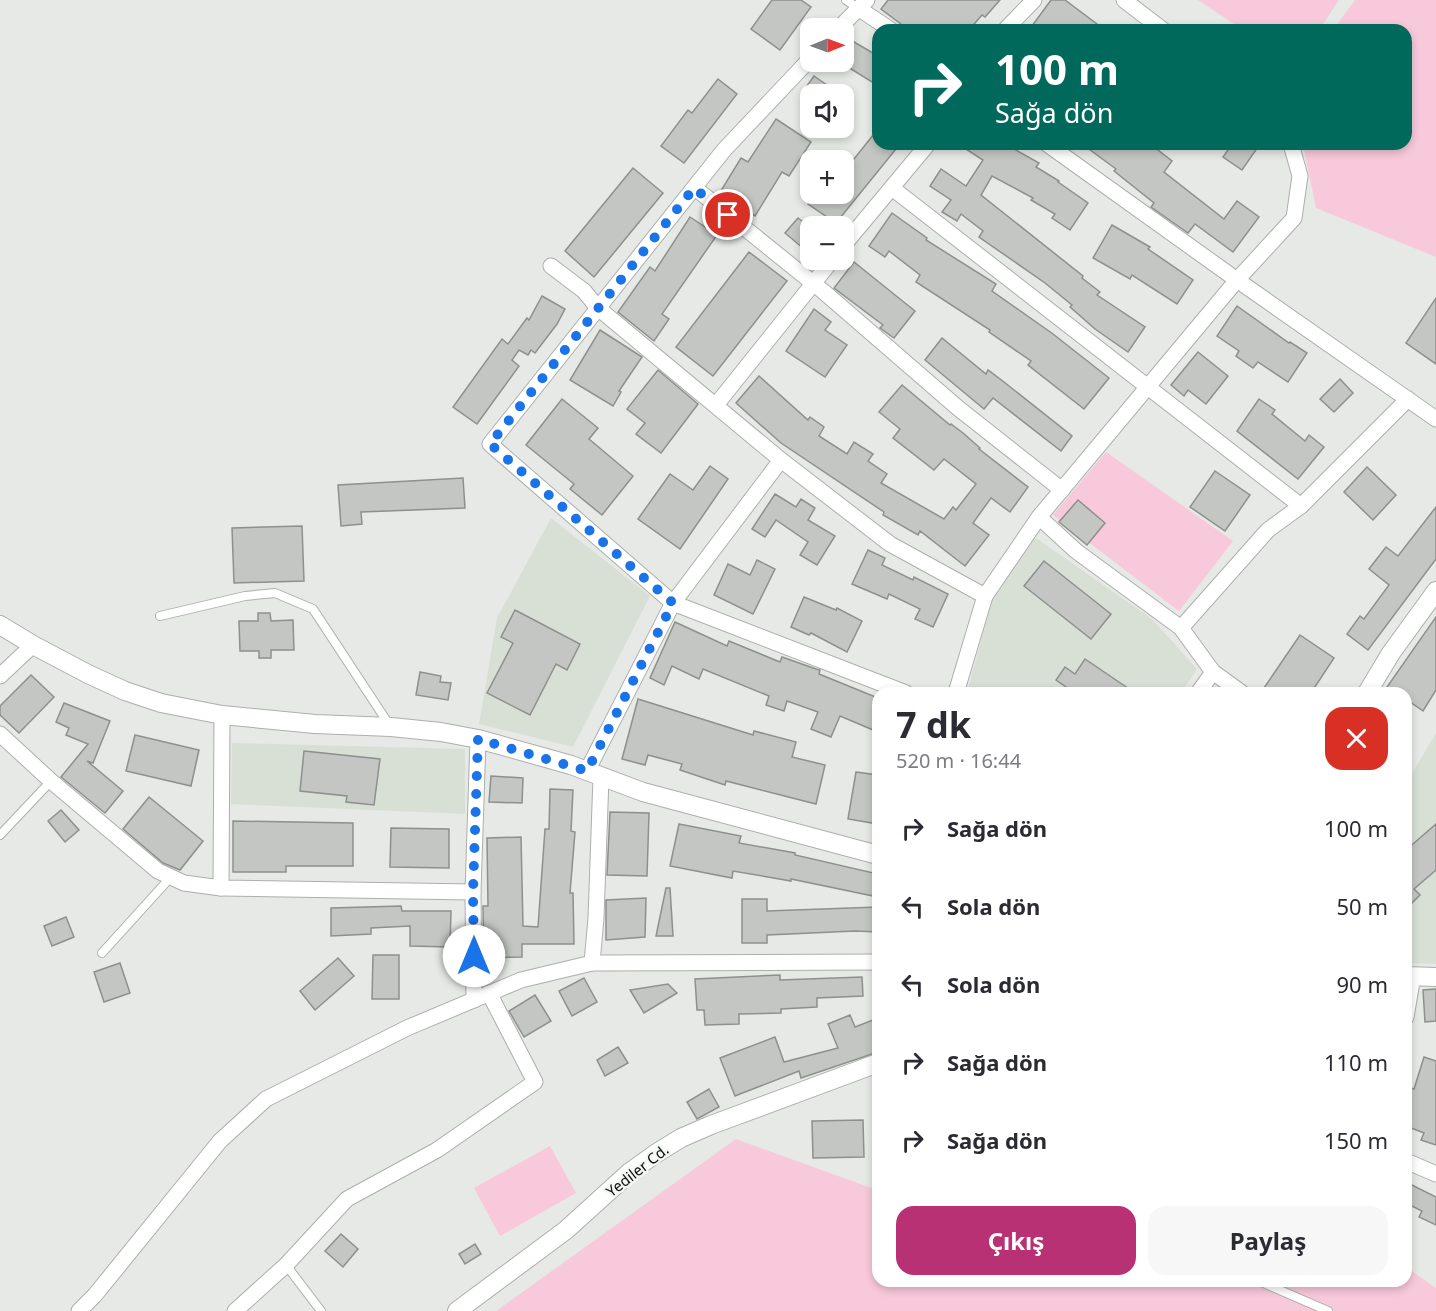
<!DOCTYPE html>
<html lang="tr">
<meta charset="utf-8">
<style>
body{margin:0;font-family:"Noto Sans",sans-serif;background:#f7f7f7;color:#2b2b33;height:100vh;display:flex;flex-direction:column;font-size:22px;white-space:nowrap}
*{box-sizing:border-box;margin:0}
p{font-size:20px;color:#7c7c81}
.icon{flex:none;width:33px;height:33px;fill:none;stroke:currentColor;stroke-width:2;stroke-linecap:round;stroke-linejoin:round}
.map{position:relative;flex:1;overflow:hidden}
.panel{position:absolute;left:872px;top:687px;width:540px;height:600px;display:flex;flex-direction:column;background:#fff;border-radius:18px;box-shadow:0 3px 9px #0003}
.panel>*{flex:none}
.hud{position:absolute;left:872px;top:24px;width:540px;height:126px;border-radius:18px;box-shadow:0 3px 9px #0003;background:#00695c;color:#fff;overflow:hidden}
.needle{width:39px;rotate:89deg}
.controls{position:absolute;left:800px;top:18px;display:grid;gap:12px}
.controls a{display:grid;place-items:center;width:54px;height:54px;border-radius:12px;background:#fff;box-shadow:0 3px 9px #0003;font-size:30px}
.pin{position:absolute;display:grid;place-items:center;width:51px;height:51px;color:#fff;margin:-26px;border:3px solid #fff;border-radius:50%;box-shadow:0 2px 6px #0007}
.me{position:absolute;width:66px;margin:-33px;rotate:0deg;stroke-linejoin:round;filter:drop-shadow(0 0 4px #0008)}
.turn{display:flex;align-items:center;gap:21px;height:126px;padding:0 24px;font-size:27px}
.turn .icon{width:78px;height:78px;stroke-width:2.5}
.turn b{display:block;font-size:42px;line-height:51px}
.round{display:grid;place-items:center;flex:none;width:63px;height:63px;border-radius:18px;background:#f7f7f7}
.head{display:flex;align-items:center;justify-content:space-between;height:102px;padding:0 24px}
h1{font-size:36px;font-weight:700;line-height:45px}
.primary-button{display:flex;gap:12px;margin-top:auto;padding:12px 24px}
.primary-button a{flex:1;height:69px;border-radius:18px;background:#b73174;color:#fff;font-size:24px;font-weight:700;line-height:69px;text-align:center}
.primary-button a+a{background:#f7f7f7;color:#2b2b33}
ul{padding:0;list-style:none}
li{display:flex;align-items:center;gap:18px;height:78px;padding:0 24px}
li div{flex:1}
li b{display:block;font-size:22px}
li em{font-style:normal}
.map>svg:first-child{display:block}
.built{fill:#d8e0d6}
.green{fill:#f8c9da}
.building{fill:#c3c6c3;stroke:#8d908d;stroke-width:1.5}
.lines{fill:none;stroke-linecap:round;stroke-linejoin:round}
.service-casing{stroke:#acafab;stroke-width:10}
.minor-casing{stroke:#acafab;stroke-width:17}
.tertiary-casing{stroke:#acafab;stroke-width:20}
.service{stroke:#fff;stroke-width:8}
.minor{stroke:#fff;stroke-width:15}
.tertiary{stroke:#fff;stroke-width:18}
.route{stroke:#1a73e8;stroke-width:10;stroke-dasharray:0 18}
.labels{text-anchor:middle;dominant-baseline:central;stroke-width:4.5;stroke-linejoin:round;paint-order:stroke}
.street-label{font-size:15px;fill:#0c0d0c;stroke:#f3f7f3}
</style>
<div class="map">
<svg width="1436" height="1311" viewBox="0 0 1436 1311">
<rect width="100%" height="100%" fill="#e6e9e6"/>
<g class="built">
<path d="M551,518l99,78 -77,151 -94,-23 18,-106z"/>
<path d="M1036,538l116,81 45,50 -16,24h-214l28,-104 19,-33z"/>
<path d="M1436,733v231l-30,-1v-179z"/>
<path d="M232,743l233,6v65l-234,-10z"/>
</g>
<g class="green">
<path d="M1198,0h141l-20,30h-76z"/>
<path d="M1355,0h81v257l-120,-49 -13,-64h103v-114h-73z"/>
<path d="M1106,452l127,89 -54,70 -126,-96z"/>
<path d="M736,1139l141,51 1,91h528v-14l30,21v23h-940z"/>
<path d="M550,1146l26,47 -76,43 -26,-48z"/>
</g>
<g class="building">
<path d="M772,0h29l10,7 -31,43 -29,-21z"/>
<path d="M888,0h112l-15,17 -3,-2 -13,15h-60l-28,-21z"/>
<path d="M1051,0h14l40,30h-76z"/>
<path d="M849,39l29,17v17l-6,9 -29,-18v-14z"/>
<path d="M814,76l26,18h-39z"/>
<path d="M718,79l19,15 -53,69 -23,-17 27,-36 4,3z"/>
<path d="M776,119l35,23 -22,34 -7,-4 -27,44 -36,-22 22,-36 7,4z"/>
<path d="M878,129v15h22l-64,79 -28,-19 9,-10h26v-36l7,6z"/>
<path d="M958,144h47l34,19 -3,4 23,14 -1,1 30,21 -18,27 -18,-12 3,-4 -24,-14 2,-2 -41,-22 -11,19 102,81 -1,2 18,14 -3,3 48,32 -17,25 -33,-23 -25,-22 2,-2 -27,-22 -66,-46 4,-6 -22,-17 -4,7 -15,-9 9,-12 -21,-14 11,-17 25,17 17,-26z"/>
<path d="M1082,144h68l22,17 -8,11 60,47 13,-18 22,16 -26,35 -38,-28 -7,9 -37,-26 3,-4 -40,-32 2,-2z"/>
<path d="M1232,144h28l-18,26 -19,-13z"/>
<path d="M633,168l30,25 -69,84 -29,-26z"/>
<path d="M892,213l35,25 -1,2 70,44 -4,7 61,43 56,44 -25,31 -56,-44 3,-4 -42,-29 1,-2 -74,-48 4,-7 -31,-24 -4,6 -16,-11z"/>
<path d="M690,217l27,18 -55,79 7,5 -15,22 -36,-29 32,-45 5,4z"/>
<path d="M798,218l12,9v27l-25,-21z"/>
<path d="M1112,225l38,22 -2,2 45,31 -16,24 -45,-29 -2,4 -37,-21z"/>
<path d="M749,252l38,29 -74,95 -37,-29z"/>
<path d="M854,262l61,49 -21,27 -14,-10 3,-3 -49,-37z"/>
<path d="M542,296l23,13 -8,15 -22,29 -4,-3 -3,5 -9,-5 -7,10 7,6 -42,58 -24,-17 49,-68 6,5 19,-26 2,2z"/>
<path d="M1436,298v66l-30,-21z"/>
<path d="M1237,306l52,37 1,-1 17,11 -19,29 -30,-20 -5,6 -17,-12 3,-5 -22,-15z"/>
<path d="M814,309l17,13 -6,8 22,15 -22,32 -39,-26z"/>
<path d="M600,330l42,27 -23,34 2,1 -8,14 -43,-26z"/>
<path d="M942,338l44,36 2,-4 16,12 68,54 -11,15 -68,-53 -9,11 -59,-49z"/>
<path d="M1198,352l30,24 -22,28 -18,-14 -4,6 -13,-11z"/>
<path d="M658,370l40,34 -37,49 -25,-19 9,-11 -18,-14z"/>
<path d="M759,376l49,44 2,-3 14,10 -5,9 28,18 7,-12 19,12 -5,7 19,13 -6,9 63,36 9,-12 3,3 20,-26 -32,-25 -10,11 -41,-32 7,-9 -21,-17 23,-27 48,40 1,-1 12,9 17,15 -1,1 49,38 -18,25 -19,-14 -18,25 16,12 -24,31 -45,-35 -2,4 -35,-20 1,-3 -103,-69 -45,-40z"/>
<path d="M1340,379l13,14 -19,19 -14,-13z"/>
<path d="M562,399l36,29 -9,11 44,37 -31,39 -32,-26 4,-5 -48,-39z"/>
<path d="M1259,399l16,11 -3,4 33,27 4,-6 15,12 -26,32 -61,-48z"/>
<path d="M710,466l18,13 -48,70 -42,-30 32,-45 23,16z"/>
<path d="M1367,467l29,28 -23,25 -29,-28z"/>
<path d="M1215,471l35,24 -25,36 -35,-24z"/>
<path d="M463,478l2,30 -104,4 1,12 -21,2 -3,-41z"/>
<path d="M775,494l21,13 5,-8 14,9 -7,12 27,16 -18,29 -17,-10 8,-13 -32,-22 -11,17 -13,-8z"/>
<path d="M1078,500l27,23 -18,22 -28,-23z"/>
<path d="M1436,507v52l-68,91 -21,-16 13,-18 4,3 25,-34 -20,-16 17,-22 12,9z"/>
<path d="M302,526l2,55 -70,2 -2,-55z"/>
<path d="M868,550l17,8 -3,7 31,15 1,-3 34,17 -15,33 -18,-8 5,-10 -31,-15 -2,5 -35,-15z"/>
<path d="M757,560l18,9 -22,45 -39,-19 14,-31 22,11z"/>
<path d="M1044,561l67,53 -20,25 -67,-53z"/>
<path d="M804,597l32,13 1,-2 25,13 -15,31 -36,-19 -2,2 -18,-8z"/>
<path d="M515,610l65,34 -13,26 -11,-6 -26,51 -43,-22 26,-50 -12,-6z"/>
<path d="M258,613h12l1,8 22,-1 1,30h-23v8h-12v-7h-19l-1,-30h19z"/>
<path d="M1436,617v73l-13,21 -17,-12v-6h-10l-9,-6z"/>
<path d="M675,622l52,24 2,-5 51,21 2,-5 34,12 4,1 -1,4 59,24v34l-38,-16 -9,21 -20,-8 7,-17 -31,-11 -3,10 -18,-6 3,-9 -66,-27 -4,10 -27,-13 -8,19 -14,-7z"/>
<path d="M1300,635l34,23 -23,35h-39l-8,-5z"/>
<path d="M1085,659l50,34h-73l4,-6 -10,-7 9,-13 10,7z"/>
<path d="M420,672l21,4 -1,6 11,1 -3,17 -32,-5z"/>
<path d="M31,675l23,22 -35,36 -19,-18v-9z"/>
<path d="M638,699l115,36 1,-4 42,11 -4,15 33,8 -9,39 -90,-23 -1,4 -45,-15 2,-6 -34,-9 -3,10 -23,-6z"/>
<path d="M64,703l46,18 -17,42 -6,-2 36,30 -18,22 -44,-36 27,-33 -22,-9 3,-7 -13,-6z"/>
<path d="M135,735l64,15 -8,36 -65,-15z"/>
<path d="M304,751l76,8 -6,46 -28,-3 1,-6 -47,-5z"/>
<path d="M856,772l22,3v49l-30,-5z"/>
<path d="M491,776l32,2 -1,25 -33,-1z"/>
<path d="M550,789l23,1 -2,41 4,1 -5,61h3l1,51h-52v13l-38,1 -1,-52h5l-1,-68 34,-1 2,89 15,1 7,-98h4z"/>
<path d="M149,797l54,44 -23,29 -17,-7 -40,-34z"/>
<path d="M61,810l18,20 -14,12 -17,-21z"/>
<path d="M610,812l39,1 -2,63 -40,-1z"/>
<path d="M233,821l120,2v43h-67v6h-53z"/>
<path d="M679,824l62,12 -2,7 56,10v2l83,19v23l-87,-18v2l-58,-10 -1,7 -62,-12z"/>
<path d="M1436,824v46l-22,19 6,6 -14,14v-59z"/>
<path d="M391,828l58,1v39l-59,-1z"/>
<path d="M666,888h4l3,48h-17z"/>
<path d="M646,898l-1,39 -39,3v-40z"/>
<path d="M742,899h25v12l111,-4v25l-23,-1 -88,4v8h-25z"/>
<path d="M401,906l1,5h49l-1,36 -40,-1v-20l-39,2v6l-40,2v-28z"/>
<path d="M66,917l8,20 -22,9 -8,-20z"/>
<path d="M373,955h26v44h-27z"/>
<path d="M338,958l16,18 -39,34 -15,-19z"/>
<path d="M120,963l10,30 -26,9 -10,-30z"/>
<path d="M780,975v5l82,-3 1,19 -46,2v9l-36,2v4l-42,1v10l-34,1 -1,-15h-7l-2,-31z"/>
<path d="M584,978l13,24 -25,14 -13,-25z"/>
<path d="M668,984l9,9 -33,20 -14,-23z"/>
<path d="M1436,989v32l-11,1 -2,-32z"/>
<path d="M535,995l16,26 -27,16 -15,-26z"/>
<path d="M850,1015l5,12 23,-9v34l-77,26 -2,-7 -64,25 -15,-38 55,-21 9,25 54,-14 -10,-24z"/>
<path d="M618,1047l10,16 -23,13 -8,-16z"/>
<path d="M1424,1057l12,4v84l-15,-5 3,-7 -18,-7v-21l5,-17 3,1z"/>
<path d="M709,1089l10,18 -22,12 -10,-17z"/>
<path d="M863,1120l1,37 -51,1 -1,-37z"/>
<path d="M1406,1182l30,15v28l-17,-8 3,-6 -16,-8z"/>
<path d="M341,1234l17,15 -15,18 -18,-16z"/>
<path d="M475,1244l6,10 -16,10 -6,-10z"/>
</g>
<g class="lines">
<g class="service-casing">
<g id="service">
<path d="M846,0l12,8"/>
<path d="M160,616l85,-20 30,-3 38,16 77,117"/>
<path d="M0,835l51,-54"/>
<path d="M102,953l68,-75"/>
<path d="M286,1265l35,46"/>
<path d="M1259,1281l69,30"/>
</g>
</g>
<g class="minor-casing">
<g id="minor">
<path d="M1124,0l39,30"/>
<path d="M858,8l33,22"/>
<path d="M839,28l28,-28"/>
<path d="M1005,30l29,-30"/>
<path d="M810,59l-86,91 -234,294 183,159 233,90"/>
<path d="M1047,144l190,136 199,139"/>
<path d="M695,188l129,104 134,116 104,82"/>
<path d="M892,188l409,318"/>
<path d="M843,246l85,-102"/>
<path d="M551,266l33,25 14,17 183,152 109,84 95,52"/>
<path d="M716,405l116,-145"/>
<path d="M1039,517l37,34 105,77 32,44 29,21"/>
<path d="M1181,628l87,-98 33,-24 107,-107"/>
<path d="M0,676l33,-31"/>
<path d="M956,693l29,-97 54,-79 198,-237 57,-62 6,-42 -9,-32"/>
<path d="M1198,693l15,-21"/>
<path d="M0,734l51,47 107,90 26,12 37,5 252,4"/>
<path d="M587,771l86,-168 108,-143"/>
<path d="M221,888l1,-173"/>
<path d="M592,963l4,-45 5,-141"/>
<path d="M474,1000l-1,-108 5,-153"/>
<path d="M1406,1017l7,-41"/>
<path d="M1406,1161l30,13"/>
<path d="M79,1311l16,-16 125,-154 46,-42 141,-71 114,-48 71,-17 286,-1"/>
<path d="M235,1311l51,-46 61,-66 90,-49 98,-68 -46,-89"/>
</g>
</g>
<g class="tertiary-casing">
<g id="tertiary">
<path d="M0,625l33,20 55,29 37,17 36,12 61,12 93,9 76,3 50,5 37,7 93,26 72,27 235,63"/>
<path d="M1367,693l24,-40 45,-62"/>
<path d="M1406,976l30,1"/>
<path d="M457,1311l109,-81 64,-58 25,-18 26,-16 30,-13 167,-62"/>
</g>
</g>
<use href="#service" class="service"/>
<use href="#minor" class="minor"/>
<use href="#tertiary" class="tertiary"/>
</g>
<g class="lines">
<path class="route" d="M474,956l-1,-64 5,-153 109,32 86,-168 -183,-159 204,-256 34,27"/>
</g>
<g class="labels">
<g class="street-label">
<text transform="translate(637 1170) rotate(-38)">Yediler Cd.</text>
</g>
</g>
</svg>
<div class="controls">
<a><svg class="needle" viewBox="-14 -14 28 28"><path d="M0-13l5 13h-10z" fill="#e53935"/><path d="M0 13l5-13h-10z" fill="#7c7c81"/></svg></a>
<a><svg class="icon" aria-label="sound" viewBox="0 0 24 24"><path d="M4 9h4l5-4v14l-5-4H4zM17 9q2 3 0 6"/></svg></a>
<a>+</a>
<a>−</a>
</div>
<div class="pin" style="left:728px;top:215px;background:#d93025"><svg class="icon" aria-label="arrive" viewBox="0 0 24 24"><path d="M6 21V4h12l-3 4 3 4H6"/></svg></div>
<svg class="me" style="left:474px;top:956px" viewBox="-20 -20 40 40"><circle r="19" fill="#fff"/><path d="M0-13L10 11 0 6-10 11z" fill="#1a73e8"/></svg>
<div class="hud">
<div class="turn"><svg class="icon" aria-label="right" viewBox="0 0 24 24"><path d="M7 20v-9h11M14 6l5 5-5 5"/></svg><div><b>100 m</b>Sağa dön</div></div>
</div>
<section class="panel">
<div class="head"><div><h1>7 dk</h1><p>520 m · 16:44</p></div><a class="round" style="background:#d93025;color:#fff"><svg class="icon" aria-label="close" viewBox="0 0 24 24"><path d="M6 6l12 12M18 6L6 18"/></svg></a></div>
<ul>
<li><svg class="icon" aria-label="right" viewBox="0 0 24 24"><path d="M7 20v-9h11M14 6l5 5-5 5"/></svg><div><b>Sağa dön</b></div><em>100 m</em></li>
<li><svg class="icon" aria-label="left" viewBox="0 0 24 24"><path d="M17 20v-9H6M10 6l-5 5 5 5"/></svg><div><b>Sola dön</b></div><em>50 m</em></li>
<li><svg class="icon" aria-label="left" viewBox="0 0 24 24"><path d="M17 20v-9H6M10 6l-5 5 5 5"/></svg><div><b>Sola dön</b></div><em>90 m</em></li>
<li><svg class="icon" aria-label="right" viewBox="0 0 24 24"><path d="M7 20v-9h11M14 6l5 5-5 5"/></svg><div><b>Sağa dön</b></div><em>110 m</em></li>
<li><svg class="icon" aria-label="right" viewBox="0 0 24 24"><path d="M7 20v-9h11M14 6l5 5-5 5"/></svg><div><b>Sağa dön</b></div><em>150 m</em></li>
</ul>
<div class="primary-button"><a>Çıkış</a><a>Paylaş</a></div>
</section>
</div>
